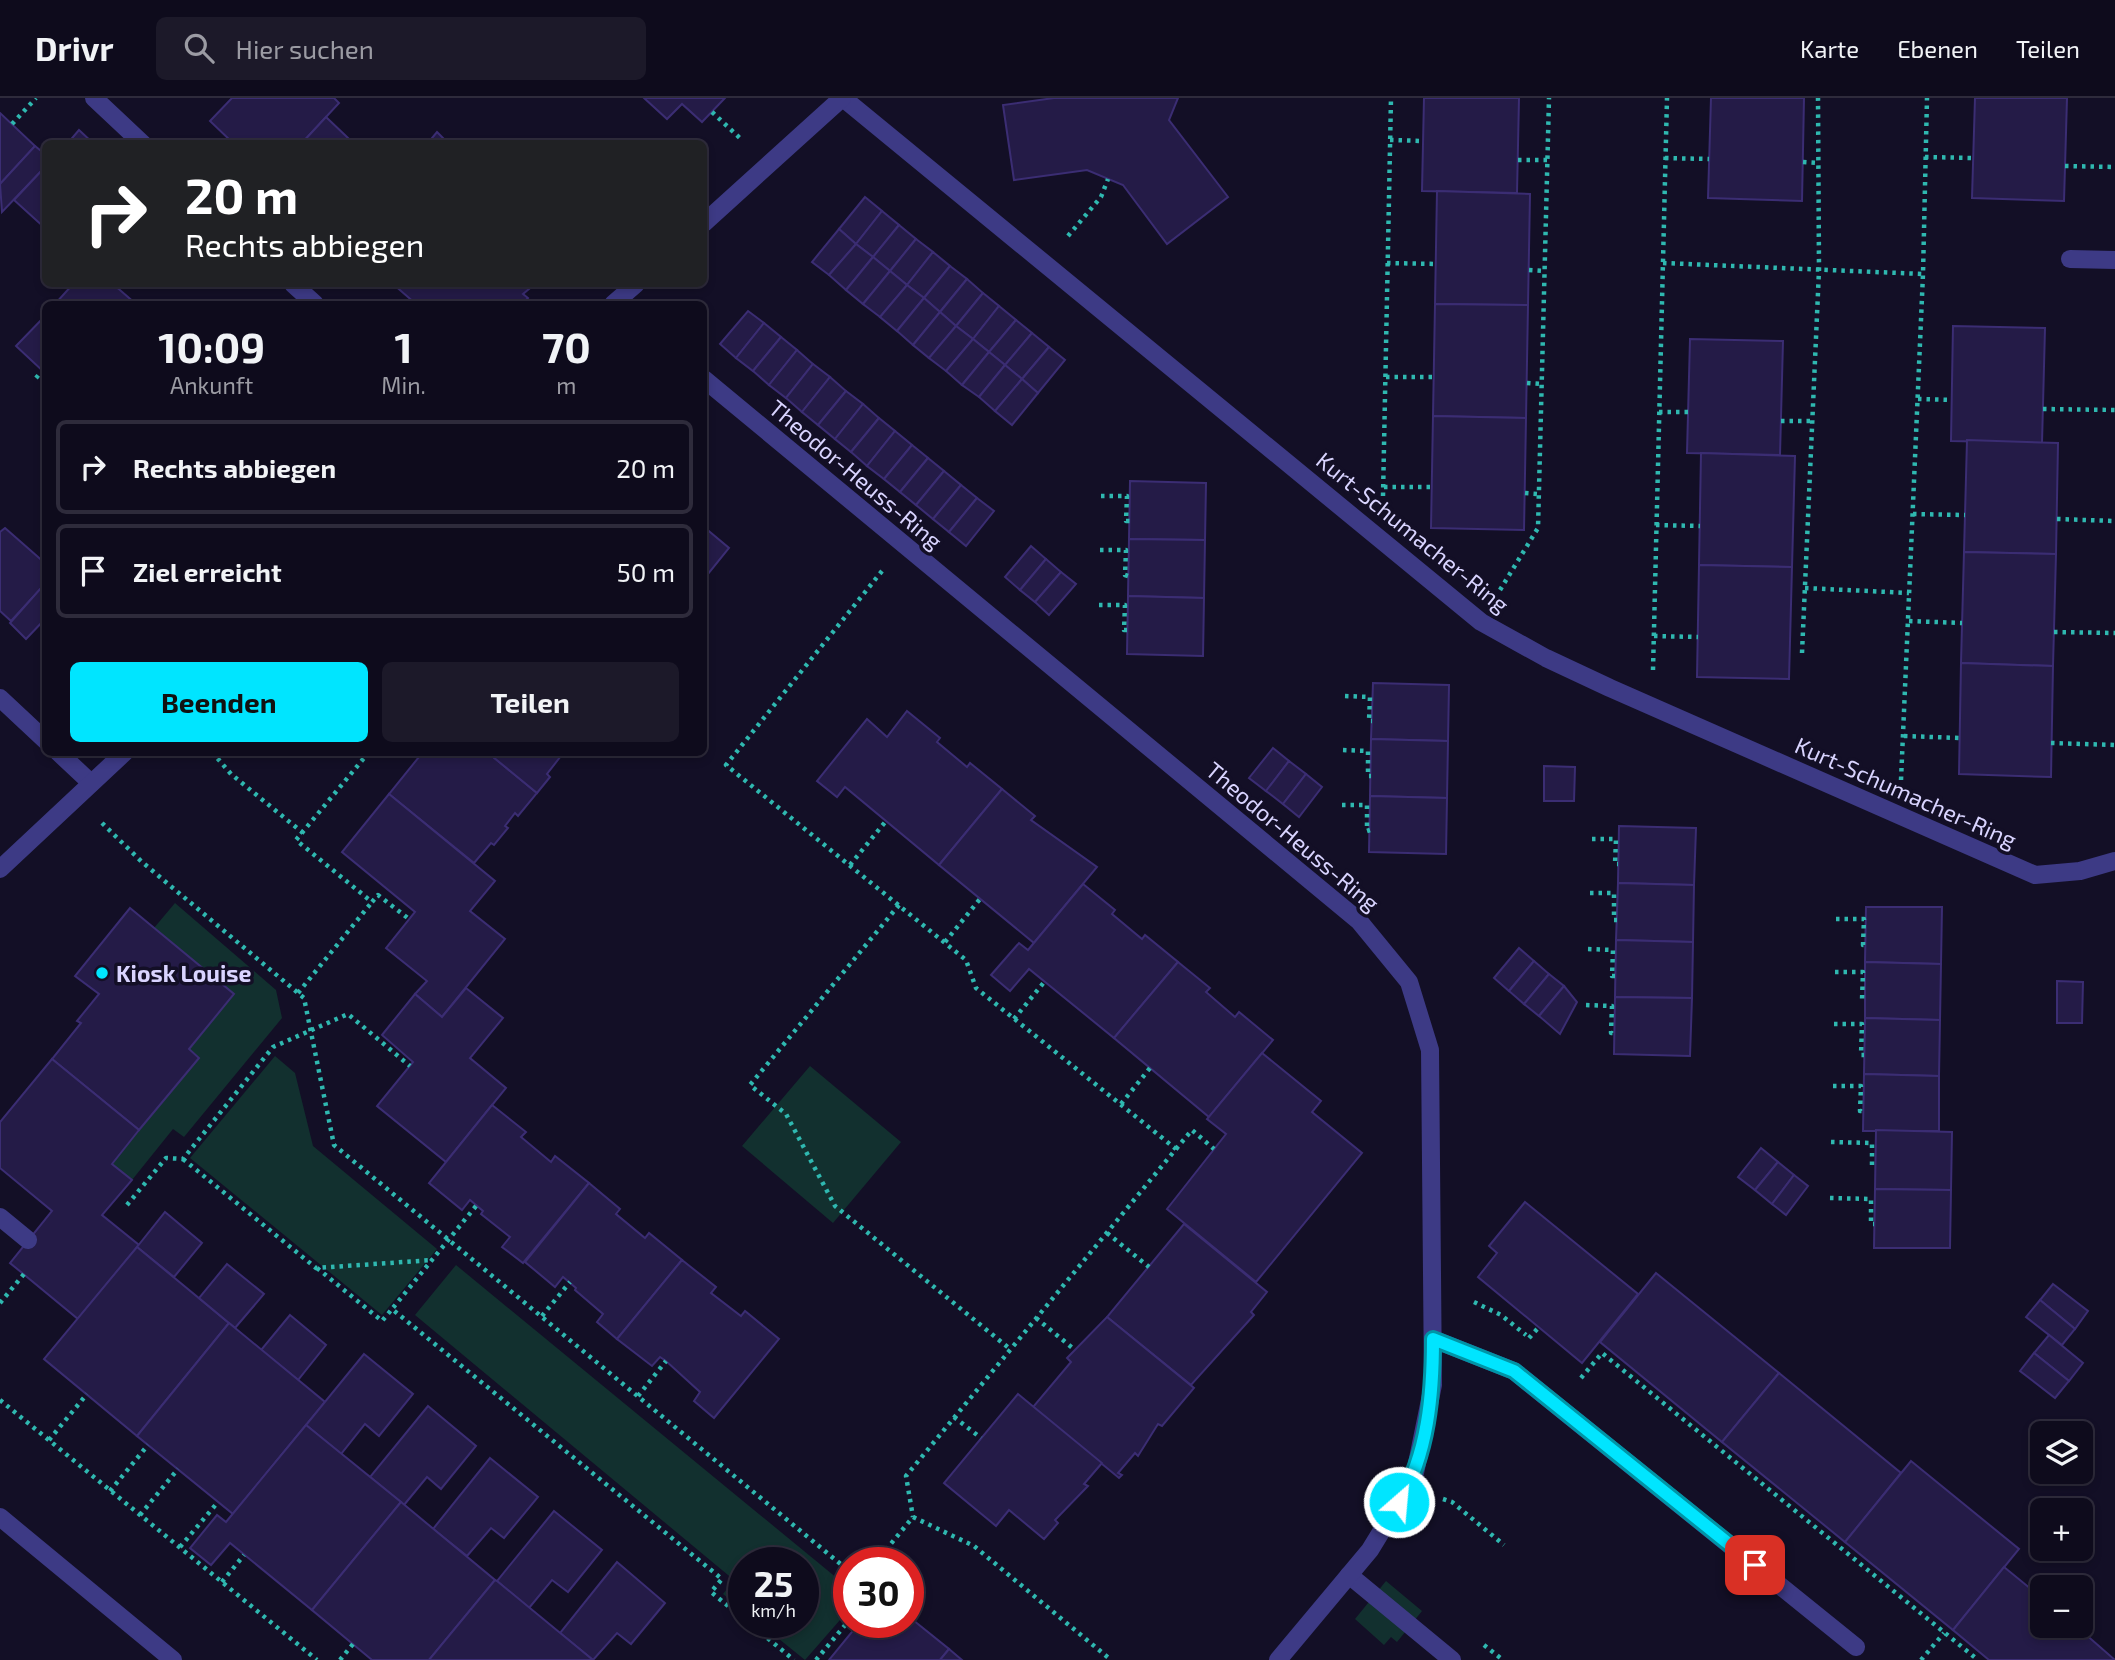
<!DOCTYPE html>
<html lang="de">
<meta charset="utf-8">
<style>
body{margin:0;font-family:"Exo 2",sans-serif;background:#1c1929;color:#f1f3f6;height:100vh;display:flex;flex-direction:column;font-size:26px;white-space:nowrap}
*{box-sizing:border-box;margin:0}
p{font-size:23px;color:#9b9ba3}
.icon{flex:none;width:38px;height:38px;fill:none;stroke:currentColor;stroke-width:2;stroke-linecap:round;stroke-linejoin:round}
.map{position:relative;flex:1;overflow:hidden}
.panel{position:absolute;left:42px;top:203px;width:665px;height:455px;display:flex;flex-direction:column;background:#0e0b1c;border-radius:10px;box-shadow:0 4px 10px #0003,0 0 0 2px #2e2b3b}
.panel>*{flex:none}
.banner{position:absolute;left:42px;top:42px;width:665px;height:147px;border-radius:10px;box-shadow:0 4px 10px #0003,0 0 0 2px #2e2b3b;background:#202124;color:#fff;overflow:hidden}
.fabs{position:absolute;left:2030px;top:1323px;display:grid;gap:14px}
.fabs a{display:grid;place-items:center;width:63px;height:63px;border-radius:10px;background:#0e0b1c;box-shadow:0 4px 10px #0003,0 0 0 2px #2e2b3b;font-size:35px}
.speed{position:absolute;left:728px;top:1449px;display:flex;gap:14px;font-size:35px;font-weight:700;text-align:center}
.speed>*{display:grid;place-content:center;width:91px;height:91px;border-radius:50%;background:#0e0b1c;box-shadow:0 4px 10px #0003,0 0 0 2px #2e2b3b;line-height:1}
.speed small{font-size:18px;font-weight:400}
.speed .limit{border:10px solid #d22;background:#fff;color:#111}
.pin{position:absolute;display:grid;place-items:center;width:60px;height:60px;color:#fff;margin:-30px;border-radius:14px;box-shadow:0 4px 10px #0006}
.me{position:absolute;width:77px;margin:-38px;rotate:27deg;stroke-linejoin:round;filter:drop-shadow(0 0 5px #0008)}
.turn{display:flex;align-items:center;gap:24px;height:147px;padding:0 28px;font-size:32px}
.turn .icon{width:91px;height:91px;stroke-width:2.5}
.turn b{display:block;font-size:49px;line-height:60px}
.eta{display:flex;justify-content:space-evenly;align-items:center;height:119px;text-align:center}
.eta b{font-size:42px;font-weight:700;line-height:49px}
.primary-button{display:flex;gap:14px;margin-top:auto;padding:14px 28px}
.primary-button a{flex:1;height:80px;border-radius:10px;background:#00e5ff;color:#111;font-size:28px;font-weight:700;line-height:80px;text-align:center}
.primary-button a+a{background:#1c1929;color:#f1f3f6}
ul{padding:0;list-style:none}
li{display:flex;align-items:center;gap:21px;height:94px;margin:0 14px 10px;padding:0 14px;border:4px solid #2e2b3b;border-radius:10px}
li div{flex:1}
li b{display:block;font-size:26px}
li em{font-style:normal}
header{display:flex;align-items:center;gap:42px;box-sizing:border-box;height:98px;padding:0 35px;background:#0e0b1c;border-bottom:2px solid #2e2b3b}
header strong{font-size:33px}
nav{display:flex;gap:38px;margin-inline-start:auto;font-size:24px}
.search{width:490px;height:63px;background:#1c1929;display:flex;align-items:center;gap:18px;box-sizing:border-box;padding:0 24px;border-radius:10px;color:#9b9ba3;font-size:26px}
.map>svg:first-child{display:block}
.green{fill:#12302f}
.building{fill:#241b47;stroke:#3b2d73;stroke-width:2}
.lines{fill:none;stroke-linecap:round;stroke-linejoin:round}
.path{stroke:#2fb8b0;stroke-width:4.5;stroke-dasharray:3.5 5;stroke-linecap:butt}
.lane{stroke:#3d3a85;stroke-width:18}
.street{stroke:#3d3a85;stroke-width:18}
.route-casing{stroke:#0095a6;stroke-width:18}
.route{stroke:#00e5ff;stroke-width:12}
.poi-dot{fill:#00e5ff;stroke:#130f26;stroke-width:2.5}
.labels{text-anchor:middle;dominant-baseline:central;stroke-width:7;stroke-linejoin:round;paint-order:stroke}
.street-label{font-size:23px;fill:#d9d4ff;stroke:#130f26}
.poi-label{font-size:23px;font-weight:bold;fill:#d9d4ff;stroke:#130f26;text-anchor:start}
</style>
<header>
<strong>Drivr</strong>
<div class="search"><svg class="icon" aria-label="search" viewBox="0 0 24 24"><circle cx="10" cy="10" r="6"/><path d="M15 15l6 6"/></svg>Hier suchen</div>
<nav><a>Karte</a><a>Ebenen</a><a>Teilen</a></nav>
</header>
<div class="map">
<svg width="2115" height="1562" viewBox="0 0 2115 1562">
<rect width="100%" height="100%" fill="#130f26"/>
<g class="green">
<path d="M175,805l101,87 6,28 -98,119 -11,-8 -41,51 -20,-16 87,-106 -10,-9 45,-55 -80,-66z"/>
<path d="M275,958l20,17 18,73 124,103 -55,66 -192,-157z"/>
<path d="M810,968l91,76 -68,81 -91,-77z"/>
<path d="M456,1167l393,323 -9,32 -35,40 -47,-38h45v-59h-59v48l-21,-17 11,-14 -319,-265z"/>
<path d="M1386,1483l36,30 -25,31 -6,-5 -7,8 -29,-26z"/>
</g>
<g class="building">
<path d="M232,0h102l5,5 -38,41h-67l-24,-23z"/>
<path d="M644,0h81l-23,24 -20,-18 -15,15z"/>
<path d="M1054,0h124l-9,22 59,77 -61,47 -44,-59 -36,-15 -73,10 -11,-75z"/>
<path d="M1424,0h95l-2,95 -95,-2z"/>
<path d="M1711,0h93l-2,103 -94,-3z"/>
<path d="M1975,0h92l-3,103 -92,-3z"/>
<path d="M0,15l35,33 -35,38z"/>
<path d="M326,19l21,20 7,7h-53z"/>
<path d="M79,32l15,14h-27z"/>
<path d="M437,34l12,12h-22z"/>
<path d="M35,48l11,9v11l-44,46 -2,-28z"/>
<path d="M46,68v63l-32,-29z"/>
<path d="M1437,93l93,3 -2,111 -93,-1z"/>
<path d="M865,99l17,14 -26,33 -17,-15z"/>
<path d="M882,113l17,14 -26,32 -17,-13z"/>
<path d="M899,127l17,14 -26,32 -17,-14z"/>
<path d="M839,131l17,15 -27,31 -17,-13z"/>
<path d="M916,141l17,13 -26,33 -17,-14z"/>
<path d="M856,146l17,13 -27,33 -17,-15z"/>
<path d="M933,154l17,14 -26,32 -17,-13z"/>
<path d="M873,159l17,14 -27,33 -17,-14z"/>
<path d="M950,168l17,13 -27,33 -16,-14z"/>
<path d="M890,173l17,14 -27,32 -17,-13z"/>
<path d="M967,181l16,14 -27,33 -16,-14z"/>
<path d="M73,186h40l23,20h-81z"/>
<path d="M393,186h142l-12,10 5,4 -6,6h-106z"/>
<path d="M907,187l17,13 -27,33 -17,-14z"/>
<path d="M983,195l16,13 -26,33 -17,-13z"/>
<path d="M924,200l16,14 -27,33 -16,-14z"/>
<path d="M1435,206l93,1 -2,113 -93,-2z"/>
<path d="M999,208l17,14 -27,32 -16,-13z"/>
<path d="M748,213l16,12 -28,35 -16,-14z"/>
<path d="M940,214l16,14 -27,32 -16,-13z"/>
<path d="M46,217v59l-30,-28z"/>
<path d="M1016,222l16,13 -27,32 -16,-13z"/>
<path d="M764,225l17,14 -28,34 -17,-13z"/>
<path d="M956,228l17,13 -27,32 -17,-13z"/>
<path d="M1953,228l92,2 -3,115 -91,-2z"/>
<path d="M1032,235l17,14 -27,32 -17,-14z"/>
<path d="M781,239l16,13 -28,35 -16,-14z"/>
<path d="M973,241l16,13 -27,33 -16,-14z"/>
<path d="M1690,241l93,2 -3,114 -93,-2z"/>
<path d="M1049,249l16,13 -27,33 -16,-14z"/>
<path d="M797,252l16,14 -27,34 -17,-13z"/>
<path d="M989,254l16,13 -26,32 -17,-12z"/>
<path d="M813,266l17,13 -28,35 -16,-14z"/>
<path d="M1005,267l17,14 -27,32 -16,-14z"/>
<path d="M830,279l16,14 -28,34 -16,-13z"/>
<path d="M1022,281l16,14 -26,32 -17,-14z"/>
<path d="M846,293l17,13 -28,35 -17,-14z"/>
<path d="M863,306l16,14 -28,34 -16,-13z"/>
<path d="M1433,318l93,2 -2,112 -93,-2z"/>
<path d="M879,320l16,13 -28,35 -16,-14z"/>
<path d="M895,333l17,14 -28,34 -17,-13z"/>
<path d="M1967,342l91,3 -2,111 -92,-2z"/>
<path d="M912,347l16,13 -28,34 -16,-13z"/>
<path d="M1701,355l94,3 -3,111 -93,-2z"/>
<path d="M928,360l16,13 -28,34 -16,-13z"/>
<path d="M944,373l17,14 -28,34 -17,-14z"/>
<path d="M1130,383l76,2 -1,57 -76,-1z"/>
<path d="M961,387l16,13 -28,34 -16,-13z"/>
<path d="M977,400l17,13 -28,35 -17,-14z"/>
<path d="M704,429l25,21 -25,31z"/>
<path d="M5,430l41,36v19l-35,38 -11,-10v-79z"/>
<path d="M1129,441l76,1 -1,58 -76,-2z"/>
<path d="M1031,448l15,13 -26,31 -15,-13z"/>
<path d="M1964,454l92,2 -3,112 -92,-3z"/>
<path d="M1046,461l15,13 -26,30 -15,-12z"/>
<path d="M1699,467l93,2 -3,112 -92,-2z"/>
<path d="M1061,474l15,12 -27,31 -14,-13z"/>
<path d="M41,490l5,3v27l-20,21 -16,-16z"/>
<path d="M1128,498l76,2 -1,58 -76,-2z"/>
<path d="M1961,565l92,3 -2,111 -92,-3z"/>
<path d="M1373,585l76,2 -1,56 -77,-2z"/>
<path d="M907,613l33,27 -3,4 30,25 3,-4 32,26 -63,76 -94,-78 -8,10 -20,-16 50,-62 20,18z"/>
<path d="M1371,641l77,2 -1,57 -77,-2z"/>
<path d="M1273,650l16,13 -23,30 -17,-13z"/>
<path d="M423,654h64l50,41 -19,23 -3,-3 -10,13 3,2 -14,17 -3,-2 -17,20 -85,-69z"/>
<path d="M564,654l-17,22 3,3 -13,16 -50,-41z"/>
<path d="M1289,663l17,13 -23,30 -17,-13z"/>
<path d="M1544,668l31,1 -1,34h-30z"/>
<path d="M1306,676l16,13 -23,30 -16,-13z"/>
<path d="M1002,691l33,27 -4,4 66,47 -63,76 -95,-78z"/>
<path d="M389,696l106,87 -25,30 35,28 -63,78 -27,-23 12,-13 -41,-33 29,-36 -73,-60z"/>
<path d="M1370,698l77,2 -1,56 -77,-2z"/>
<path d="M1619,728l77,2 -2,57 -76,-2z"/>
<path d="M1618,785l76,2 -1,57 -77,-2z"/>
<path d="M1083,786l32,26 -3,4 30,25 3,-4 33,27 -64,76 -85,-69 -19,22 -19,-16 28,-32 9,7z"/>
<path d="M1866,809h76l-1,57 -76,-2z"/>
<path d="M130,810l104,86 -45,55 10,9 -60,72 -87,-71 29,-36 -4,-2 22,-27 -24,-18z"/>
<path d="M1616,842l77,2 -1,56 -77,-1z"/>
<path d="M1519,850l15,13 -25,30 -15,-13z"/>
<path d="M1534,863l15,13 -25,30 -15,-13z"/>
<path d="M1178,864l32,26 -4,4 29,25 4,-5 34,28 -64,77 -95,-79z"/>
<path d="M1865,864l76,2 -1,56 -75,-2z"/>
<path d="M1549,876l15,12 -25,30 -15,-12z"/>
<path d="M2057,883l26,1 -1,41h-25z"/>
<path d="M1564,888l13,16 -17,32 -21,-18z"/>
<path d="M466,890l37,30 -33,40 36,30 -60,74 -69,-56 36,-44 -31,-27 33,-41 27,23z"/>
<path d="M1615,899l77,1 -2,58 -76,-2z"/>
<path d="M1865,920l75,2 -1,56 -75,-2z"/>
<path d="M1262,955l59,48 -9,11 50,41 -106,129 -89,-73 59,-75 -19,-15z"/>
<path d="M52,961l87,71 -27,34 20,16 -30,35 37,30 -61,74 -68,-56 42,-52 -52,-43v-46z"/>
<path d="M1864,976l75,2v55h-76z"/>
<path d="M492,1007l34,27 -5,5 30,25 4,-6 34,27 -66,80 -21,-16 8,-10 -29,-23 2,-3 -13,-11 -8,10 -33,-27z"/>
<path d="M1876,1032l76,2 -1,58 -76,-1z"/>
<path d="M1761,1050l17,14 -23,28 -17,-13z"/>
<path d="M1778,1064l16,13 -22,29 -17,-14z"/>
<path d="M1794,1077l14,11 -22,29 -14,-11z"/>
<path d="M589,1085l31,26 -4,5 29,24 4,-5 33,27 -65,79 -20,-17 6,-8 -28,-24 1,-2 -13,-11 -8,10 -30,-25z"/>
<path d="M1875,1091l76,1 -1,58h-76z"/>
<path d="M1525,1104l113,92 -56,69 -104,-86 19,-24 -8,-7z"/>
<path d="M165,1114l37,31 -28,34 -37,-30z"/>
<path d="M1184,1126l83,68 -16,20 3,3 -63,70 -84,-68z"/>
<path d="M137,1149l92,76 -92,113 -93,-77z"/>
<path d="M682,1162l34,27 -5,6 30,23 4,-5 34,28 -65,79 -20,-17 6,-9 -34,-31 -6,-4 -8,9 -35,-27z"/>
<path d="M227,1166l37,30 -29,34 -36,-30z"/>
<path d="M1656,1175l123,100 -57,69 -122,-100z"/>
<path d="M2053,1186l35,27 -13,18 -35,-29z"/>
<path d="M2040,1202l35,29 -13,16 -36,-28z"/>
<path d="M290,1217l36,30 -28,35 -37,-30z"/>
<path d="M1107,1219l87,71 -32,38 -4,-2 -20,32 -3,-3 -17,20 4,2 -3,3 -86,-71 38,-45 -4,-4z"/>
<path d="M229,1225l96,79 -92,112 -96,-78z"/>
<path d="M2049,1237l34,28 -14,18 -35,-28z"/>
<path d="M2034,1255l35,28 -14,17 -35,-27z"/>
<path d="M364,1256l49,40 -34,42 -14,-12 -24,30 -35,-29z"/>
<path d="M1779,1275l122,100 -56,69 -123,-100z"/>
<path d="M1018,1296l84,69 -18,21 4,2 -33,34 3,3 -14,16 -35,-29 -13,16 -52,-43z"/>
<path d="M428,1308l48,40 -35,43 -14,-12 -23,28 -34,-28z"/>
<path d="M306,1327l95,77 -89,108 -82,-67 -19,22 -21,-17 27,-33 9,7z"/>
<path d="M490,1360l48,39 -34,41 -13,-10 -24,28 -34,-27z"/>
<path d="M1911,1363l108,88 -66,81 -108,-88z"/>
<path d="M401,1404l94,78 -66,80h-57l-60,-50z"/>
<path d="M554,1413l48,39 -34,42 -16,-12 -23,28 -32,-27z"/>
<path d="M617,1464l48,41 -34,41 -14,-11 -24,27 -33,-27z"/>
<path d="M2004,1469l38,31v28h34l39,34h-126l-36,-30z"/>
<path d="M495,1482l2,1 96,79h-164z"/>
<path d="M908,1518l41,33 -9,11h-111l31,-38h48z"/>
<path d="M949,1551l13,11h-22z"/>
</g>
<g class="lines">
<g class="path">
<path d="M712,14l30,28"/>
<path d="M12,26l24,-26"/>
<path d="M1390,42l33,1"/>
<path d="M1925,59l48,1"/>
<path d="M1665,60l44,1"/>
<path d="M1518,62h29"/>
<path d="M1803,64l14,1"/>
<path d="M2065,68l50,1"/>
<path d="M1068,138l33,-39 7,-18"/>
<path d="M1387,165l49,1"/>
<path d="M1663,165l260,11"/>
<path d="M1529,172l15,1"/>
<path d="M1386,279h48"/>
<path d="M36,280l6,-7"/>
<path d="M1527,285l14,1"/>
<path d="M1918,301l34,1"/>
<path d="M2043,311l72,1"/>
<path d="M1659,314h29"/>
<path d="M1781,323h31"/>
<path d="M1384,389h48"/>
<path d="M1525,395l13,1"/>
<path d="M1101,398h26l-1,25h4"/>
<path d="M1383,398l8,-398"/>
<path d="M1913,416l52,1"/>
<path d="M2057,421l58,2"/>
<path d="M1656,427l44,1"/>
<path d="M1100,452h26l-1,25 3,1"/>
<path d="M882,473l-156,194 240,195 10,28 200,161 -270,327 7,41"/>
<path d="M1805,490l104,5"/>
<path d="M1500,492l38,-62 11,-430"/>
<path d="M1099,507h26l-1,25h3"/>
<path d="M1909,523l53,2"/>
<path d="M2054,534l61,1"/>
<path d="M1654,538l44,1"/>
<path d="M1802,555l17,-383 -1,-172"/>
<path d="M1653,572l14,-572"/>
<path d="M1345,598l25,1 -1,24h3"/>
<path d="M1904,638l56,2"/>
<path d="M2051,645l64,2"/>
<path d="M1343,652l25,1v25h3"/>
<path d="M212,654l19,22 72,59"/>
<path d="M369,654l-73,88 76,62 6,-7 31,24"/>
<path d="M1901,682l22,-506 4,-176"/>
<path d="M1342,707h25v26l3,-1"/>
<path d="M102,725l40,39 162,136 30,147 515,426"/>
<path d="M1592,741h24l-1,25h3"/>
<path d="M850,767l36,-44"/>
<path d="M1590,795h24v27h3"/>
<path d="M899,807l-149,180 36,29 49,92 175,143"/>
<path d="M1836,821h28l-1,26h3"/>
<path d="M945,844l35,-43"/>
<path d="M1588,851l25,1 -1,26h3"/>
<path d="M1835,874h28l-1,28 3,-1"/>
<path d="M298,895l74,-91"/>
<path d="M1586,907l26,1 -1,27h3"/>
<path d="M1014,921l31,-38"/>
<path d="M1834,926h28l-1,31h3"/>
<path d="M1833,988h28l-1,25h3"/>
<path d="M1121,1006l29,-36"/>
<path d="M1831,1044l41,1v24h3"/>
<path d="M1176,1051l16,-19 22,19"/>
<path d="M183,1061l133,109 117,-8"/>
<path d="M1830,1100l41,1v25h3"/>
<path d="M127,1107l39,-47 17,1 90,-112 75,-33 62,52"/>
<path d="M476,1108l-84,103 330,270 -11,13 33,27"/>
<path d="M1107,1135l42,34"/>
<path d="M317,1170l65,53 10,-12"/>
<path d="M1474,1204l27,13 25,20"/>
<path d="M0,1205l24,-29"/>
<path d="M542,1218l28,-34"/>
<path d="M1036,1220l39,32"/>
<path d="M1529,1240l10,-11"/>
<path d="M1581,1280l21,-25 376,307"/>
<path d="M638,1298l28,-35"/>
<path d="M0,1302l317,260"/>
<path d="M954,1319l27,21"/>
<path d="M49,1342l38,-46"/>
<path d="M110,1393l38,-46"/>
<path d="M1443,1401l9,3 52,43"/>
<path d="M140,1417l38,-46"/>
<path d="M913,1419l61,29 137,114"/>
<path d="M180,1449l38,-45"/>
<path d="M875,1465l38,-46"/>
<path d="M222,1484l22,-27"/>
<path d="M748,1524l46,38"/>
<path d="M1484,1547l19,15"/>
<path d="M340,1562l13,-16"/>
<path d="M816,1562l30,-36 3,-9"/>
<path d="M1921,1562l23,-27"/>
</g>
<g class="lane">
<path d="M2070,161l45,1"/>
<path d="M0,1119l28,23"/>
<path d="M1433,1241l81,32 342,276"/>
<path d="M1349,1477l103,85"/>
</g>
<g class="street">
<path d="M94,0l49,46"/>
<path d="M843,0l638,524 65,36 64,30 425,187 45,-4 35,-10"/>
<path d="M704,125l138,-125"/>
<path d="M293,186l22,20"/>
<path d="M613,206l23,-20"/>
<path d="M704,281l655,542 50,61 21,68 3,335 -19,93 -44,72 -92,110"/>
<path d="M0,600l46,43"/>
<path d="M58,654l33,31"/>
<path d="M0,771l125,-117"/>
<path d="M0,1419l173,143"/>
</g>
</g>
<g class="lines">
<g class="route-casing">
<path id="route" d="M1399,1404c29,-47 34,-109 34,-163l81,32 241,194"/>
</g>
<use href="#route" class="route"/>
</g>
<circle class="poi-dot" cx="102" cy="875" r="7"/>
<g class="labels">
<g class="street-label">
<text transform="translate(856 376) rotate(40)">Theodor-Heuss-Ring</text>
<text transform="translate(1413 434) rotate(39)">Kurt-Schumacher-Ring</text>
<text transform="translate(1906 694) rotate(24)">Kurt-Schumacher-Ring</text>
<text transform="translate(1293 738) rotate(40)">Theodor-Heuss-Ring</text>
</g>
<g class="poi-label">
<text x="116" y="875">Kiosk Louise</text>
</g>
</g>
</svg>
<div class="fabs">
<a><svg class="icon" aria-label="layers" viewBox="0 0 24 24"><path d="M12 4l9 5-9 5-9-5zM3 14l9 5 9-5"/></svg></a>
<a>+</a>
<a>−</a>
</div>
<div class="speed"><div>25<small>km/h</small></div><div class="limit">30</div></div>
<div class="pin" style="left:1755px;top:1467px;background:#d93025"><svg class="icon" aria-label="arrive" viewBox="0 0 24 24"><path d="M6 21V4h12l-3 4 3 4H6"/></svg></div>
<svg class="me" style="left:1399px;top:1404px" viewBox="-20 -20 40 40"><circle r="17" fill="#00e5ff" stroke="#fff" stroke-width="3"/><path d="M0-11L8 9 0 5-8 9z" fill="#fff"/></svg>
<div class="banner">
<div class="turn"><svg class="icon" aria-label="right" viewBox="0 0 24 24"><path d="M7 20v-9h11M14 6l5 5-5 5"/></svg><div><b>20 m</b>Rechts abbiegen</div></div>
</div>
<section class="panel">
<div class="eta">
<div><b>10:09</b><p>Ankunft</p></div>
<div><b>1</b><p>Min.</p></div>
<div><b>70</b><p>m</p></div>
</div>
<ul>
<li><svg class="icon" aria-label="right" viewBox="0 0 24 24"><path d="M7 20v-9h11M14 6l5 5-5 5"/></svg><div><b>Rechts abbiegen</b></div><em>20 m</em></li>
<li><svg class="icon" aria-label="arrive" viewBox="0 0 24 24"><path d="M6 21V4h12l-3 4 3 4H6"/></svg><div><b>Ziel erreicht</b></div><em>50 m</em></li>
</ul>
<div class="primary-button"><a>Beenden</a><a>Teilen</a></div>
</section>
</div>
